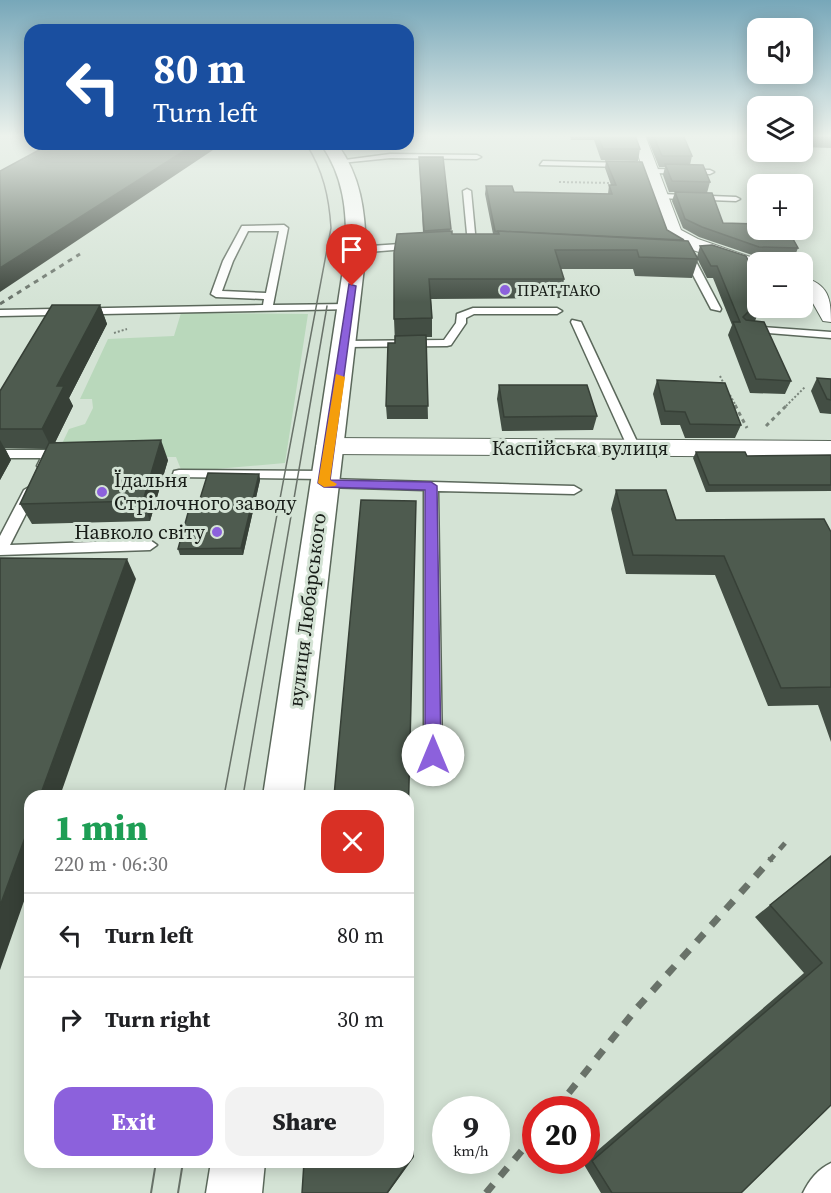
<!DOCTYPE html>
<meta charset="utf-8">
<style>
body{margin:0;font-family:"Source Serif 4",serif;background:#f2f2f2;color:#202124;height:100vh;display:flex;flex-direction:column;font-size:22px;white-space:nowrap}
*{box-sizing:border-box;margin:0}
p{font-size:20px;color:#757577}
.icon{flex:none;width:33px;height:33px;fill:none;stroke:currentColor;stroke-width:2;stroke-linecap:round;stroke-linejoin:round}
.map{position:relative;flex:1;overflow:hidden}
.side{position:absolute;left:24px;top:790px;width:390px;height:378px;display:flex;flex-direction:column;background:#fff;border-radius:18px;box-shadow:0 3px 15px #0003}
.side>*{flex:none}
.top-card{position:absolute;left:24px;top:24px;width:390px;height:126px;border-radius:18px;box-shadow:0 3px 15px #0003;background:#1a4fa0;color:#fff;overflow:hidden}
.controls{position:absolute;left:747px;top:18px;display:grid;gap:12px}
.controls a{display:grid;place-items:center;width:66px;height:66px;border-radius:12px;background:#fff;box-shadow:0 3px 15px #0003;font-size:30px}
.speed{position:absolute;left:432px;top:1096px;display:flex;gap:12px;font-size:30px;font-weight:700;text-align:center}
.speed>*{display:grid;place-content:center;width:78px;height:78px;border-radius:50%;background:#fff;box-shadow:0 3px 15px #0003;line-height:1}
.speed small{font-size:15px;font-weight:400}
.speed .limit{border:9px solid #d22;background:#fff;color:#111}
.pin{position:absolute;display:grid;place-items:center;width:51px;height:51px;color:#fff;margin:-62px -26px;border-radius:50% 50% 50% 0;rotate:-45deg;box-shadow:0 0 6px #0007}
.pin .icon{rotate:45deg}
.me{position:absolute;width:66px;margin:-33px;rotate:0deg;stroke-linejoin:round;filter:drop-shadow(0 0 4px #0008)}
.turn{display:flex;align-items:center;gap:21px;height:126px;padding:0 30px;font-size:27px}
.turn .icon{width:78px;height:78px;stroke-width:2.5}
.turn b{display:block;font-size:42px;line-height:51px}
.round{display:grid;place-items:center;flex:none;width:63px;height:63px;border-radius:18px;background:#f2f2f2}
.overview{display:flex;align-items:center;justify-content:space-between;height:102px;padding:0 30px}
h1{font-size:36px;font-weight:800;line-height:45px;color:#1e9e55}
.primary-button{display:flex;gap:12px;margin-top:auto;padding:12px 30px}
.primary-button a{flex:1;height:69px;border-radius:18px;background:#8c61dc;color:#fff;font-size:24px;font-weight:800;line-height:69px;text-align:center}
.primary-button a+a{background:#f2f2f2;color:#202124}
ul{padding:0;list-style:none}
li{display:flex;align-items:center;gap:18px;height:84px;padding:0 30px;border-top:2px solid #e0e0e0}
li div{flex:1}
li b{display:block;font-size:22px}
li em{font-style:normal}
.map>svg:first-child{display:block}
.green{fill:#b9d8bb}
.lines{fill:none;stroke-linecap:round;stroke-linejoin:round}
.lane-casing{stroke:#5b685b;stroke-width:3}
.street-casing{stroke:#5b685b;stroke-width:2}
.secondary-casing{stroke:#5b685b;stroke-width:3}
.path-far1{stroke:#7a857b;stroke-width:2;stroke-dasharray:2 2;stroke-linecap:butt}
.path{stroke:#7a857b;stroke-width:3;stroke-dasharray:4 4;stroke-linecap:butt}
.lane{fill:#fff;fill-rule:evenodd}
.street{fill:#fff;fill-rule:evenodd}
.secondary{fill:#fff;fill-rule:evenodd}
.tram-far1{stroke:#697269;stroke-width:1.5}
.tram{stroke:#697269;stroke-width:2}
.rail-far2{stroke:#697269;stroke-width:3;stroke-dasharray:5 5;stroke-linecap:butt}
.rail-far1{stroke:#697269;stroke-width:5;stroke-dasharray:8 8;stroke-linecap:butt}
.rail{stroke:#697269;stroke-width:7;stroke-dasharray:11 11;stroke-linecap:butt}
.wall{fill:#434e44}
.shaded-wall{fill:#374037}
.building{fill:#4e5b4f;stroke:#374037;stroke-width:1.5}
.route{fill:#8c61dc;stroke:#5b3f8f;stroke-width:1.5}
.slow{fill:#f59e0b}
.poi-dot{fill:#8c61dc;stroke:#d4e3d5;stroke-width:2}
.labels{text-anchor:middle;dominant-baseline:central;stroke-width:6;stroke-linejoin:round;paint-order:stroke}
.far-poi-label{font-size:16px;fill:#171c17;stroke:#d4e3d5;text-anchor:start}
.street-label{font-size:20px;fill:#171c17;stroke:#d4e3d5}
.poi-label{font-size:20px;fill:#171c17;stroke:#d4e3d5;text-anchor:start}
</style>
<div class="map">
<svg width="831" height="1193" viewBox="0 0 831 1193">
<rect width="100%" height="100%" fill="#d4e3d5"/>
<path class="green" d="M181,313l127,1 -23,149 -103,9 -6,-15h-108l-9,-7 10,-21 16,-5 8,-16 -1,-9h-12l28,-60 66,-3z"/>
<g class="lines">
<g class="lane-casing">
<g id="lane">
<path d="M390,154l87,1 4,2 -4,2 -87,-1 -49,5 -4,-2z"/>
<path d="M543,161l82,2 4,2 -4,2 -85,-2z"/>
<path d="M651,169l59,1 4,2 -4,2 -62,-1v-4z"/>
<path d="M467,189l4,2 5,53 -4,3 -4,-3 -5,-53z"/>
<path d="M660,194l76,3 4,2 -4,2 -79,-3v-4z"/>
<path d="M284,225l4,3 -15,77 76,-1 4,1v4l-353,7v-6l263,-5 1,-6 -48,-2 -5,-3 12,-33 19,-35zM248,231h31l-13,62 -44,-2 11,-30z"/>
<path d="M415,243l4,3 -1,2 -62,5 -4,-3 4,-3z"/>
<path d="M684,252l8,2 29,55 -1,2 -9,-2 -29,-55z"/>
<path d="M473,308h84l5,3 -5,3h-83l-8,4v5l-15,22 -4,1 -102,1 -5,-3 5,-3 99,-1 12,-17 1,-9z"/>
<path d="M572,320l9,2 59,126 -2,3h-8l-2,-3 -57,-126z"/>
<path d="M747,326l84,6v6l-88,-7 -1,-2z"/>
<path d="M0,450h49l6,4 -8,15 -4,1 -6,-4 4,-8h-41z"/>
<path d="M179,470l146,1 6,4 -4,4 247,7 7,4 -7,4 -136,-3 4,264 -3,6 -6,2 -6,-2 -3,-6v-265l-100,-3 -7,-4 5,-4 -148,-2 -1,-3 1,-3z"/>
<path d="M31,486l7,4 -28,55 140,-5 7,5 -7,5 -150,5v-19l24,-46z"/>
<path d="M831,1163v30h-28c6,-13 15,-24 28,-30z"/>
</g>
</g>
<g class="street-casing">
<g id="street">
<path d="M631,135h14l36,95 17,9 67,23h-7v10l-74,-25 -17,-10z"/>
<path d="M802,277c27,7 29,22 29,45l-8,-1 -13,-23 -8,-5z"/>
<path d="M329,438l502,3v16l-502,-3 -9,-2 -4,-6 4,-6z"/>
</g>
</g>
<g class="secondary-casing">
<g id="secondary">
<path d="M321,144h16c24,32 28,67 29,106l-63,546h-40l83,-546c1,-39 -2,-73 -25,-106z"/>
<path d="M211,1162h54l-3,31h-56z"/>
</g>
</g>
<g class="path-far1">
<path d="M559,182l54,1"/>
<path d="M114,333l13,-4"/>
<path d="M720,376l5,10"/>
<path d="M730,395l6,11"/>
<path d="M786,406l19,-19"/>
</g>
<g class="path">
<path d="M735,405l12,23"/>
<path d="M766,426l21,-21"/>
</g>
<use href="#lane" class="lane"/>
<use href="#street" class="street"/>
<use href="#secondary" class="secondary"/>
<g class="tram-far1">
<path d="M224,796l107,-568c-2,-31 -8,-58 -25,-84"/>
<path d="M243,796l84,-490"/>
</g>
<g class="tram">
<path d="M151,1193l5,-31"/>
<path d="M178,1193l5,-31"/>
</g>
<path class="rail-far2" d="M0,304l80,-50"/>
<path class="rail-far1" d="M769,861l18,-20"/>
<g class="rail">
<path d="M555,1110l82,-102 134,-149"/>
<path d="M486,1193l50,-59"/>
</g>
</g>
<g class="wall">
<path d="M570,135h65l5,14 -2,12 -37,-1 -7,-20h-23z"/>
<path d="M646,135h37l9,21 -2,9 20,17 -3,11 16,30 75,25 -4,10 -39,-2 -56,-19 -16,-9 -11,-27 3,-9h-6l-6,-17 2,-8h-6z"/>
<path d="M802,135h29v13l-29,-1z"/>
<path d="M419,157l33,77h41l-8,-40 1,-8 28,6 94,2 1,-9h2l-6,-17 1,-7 61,69 30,27 3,-11 58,35v18l-2,3h-1l4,9 -4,10 36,60 -6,13 -35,-1 -22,-58 4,-10 -19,-47h-6l-9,-18 -6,18 -57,-2 -2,-7h-72l3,10 -3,19 -130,1 1,19v19h-6l2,82h-41l-1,-13 9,-63 -1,-24 29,-86z"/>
<path d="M100,305l7,19 -38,74 4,8 -18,36 113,18 -18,61 -118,3 -12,-20 26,-55 -41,-1 6,12 -11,20v-89z"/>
<path d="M817,378l14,1v35l-11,-1 -9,-22z"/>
<path d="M657,380l84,45 -6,13h-50l-5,-13h-19l-8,-31z"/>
<path d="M499,385l98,31 -4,14 -91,1 -5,-32z"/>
<path d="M696,452l51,4 84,-1v36l-125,1 -13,-34z"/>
<path d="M259,474l1,6 -17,75h-63l-2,-6 21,-47z"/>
<path d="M616,490l60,30 155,12v210l-13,-37 -50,1 -53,-131 -89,-1 -15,-65z"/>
<path d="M831,856v249l-90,88h-140l-18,-30 221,-190 -49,-56z"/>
</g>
<g class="shaded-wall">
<path d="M195,144h27l-222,148v-24z"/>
<path d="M100,305l7,19 -38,74 4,8 -21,43 -10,-20 15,-43z"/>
<path d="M0,440l11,20 -11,20z"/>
<path d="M161,440l7,20 -18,61 -7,-20z"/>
<path d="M259,474l1,6 -17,75 -2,-7z"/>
<path d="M127,559l9,20 -76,217h-20z"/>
<path d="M30,824v60l-30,86v-64z"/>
<path d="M408,833l6,324 -26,36h-1z"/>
</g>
<g class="building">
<path d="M598,135h37l5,14h-37z"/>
<path d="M653,135h30l9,21h-30z"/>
<path d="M50,144h145l-195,124v-97z"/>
<path d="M419,157h24l8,72 -27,2z"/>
<path d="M606,161l36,1 25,68 17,10 -189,-9 -9,-45h26l2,6 98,2 -3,-9h7z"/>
<path d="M665,164l38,1 7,17 -38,-1z"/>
<path d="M675,192l37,1 11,30 35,1v6h30l10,18 -39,-1 -57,-20 -17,-8z"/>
<path d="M452,231v3h47l-1,-3 190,10 10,18 -59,-2 -2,-7h-82l9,29h-135l3,39 -38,1v-66l3,-19z"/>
<path d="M712,245l34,11 12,25v8h-9l10,22h-10l-6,6 3,3 18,2 27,59 -35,-2 -23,-57h7l-23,-56h-6l-11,-20z"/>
<path d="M52,305h48l-43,81h7l-22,43h-42v-38z"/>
<path d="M426,335l2,71h-42l2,-63h7v-7z"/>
<path d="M817,378l14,1v21l-4,-1z"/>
<path d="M657,380l68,3 16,42 -51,-1 -5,-12 -20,-1z"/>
<path d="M499,385h88l10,31 -93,1z"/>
<path d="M161,440l-18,61 -123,3 29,-61z"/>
<path d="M696,452h49l2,4 84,-1v30h-122z"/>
<path d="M208,473l51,1 -18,74 -63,1 13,-47h8z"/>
<path d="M616,490h50l10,30 148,-1 7,13v155l-50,1 -57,-132 -91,-1z"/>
<path d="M361,500l55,1 -8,323 5,332 -26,37h-85l2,-31h104v-366h-74z"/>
<path d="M0,558l127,1 -87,237h-10v28l-30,82z"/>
<path d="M831,856v249l-90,88h-129l-20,-32 230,-198 -52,-58z"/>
</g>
<linearGradient id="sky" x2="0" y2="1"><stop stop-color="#77a7b9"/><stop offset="0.45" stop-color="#ecf2ec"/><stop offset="1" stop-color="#ecf2ec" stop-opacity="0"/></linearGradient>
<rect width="831" height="302" fill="url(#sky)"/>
<path class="route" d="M349,284l7,2 -26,194 101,2 6,4 4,269 -2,5 -6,2 -6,-2 -2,-5v-265l-101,-3 -6,-4z"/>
<path class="slow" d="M336,374l9,3 -15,103 7,4 -2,2 -11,1 -6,-4z"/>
<g class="poi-dot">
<circle cx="505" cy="290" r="6"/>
<circle cx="102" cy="492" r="6"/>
<circle cx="217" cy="532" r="6"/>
</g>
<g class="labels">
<g class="far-poi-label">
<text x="517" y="290">ПРАТ ТАКО</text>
</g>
<g class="street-label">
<text x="580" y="448">Каспійська вулиця</text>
<text transform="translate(307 610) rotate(-83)">вулиця Любарського</text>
</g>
<g class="poi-label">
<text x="114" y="480">Їдальня<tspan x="114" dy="23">Стрілочного заводу</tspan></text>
<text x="205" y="532" text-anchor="end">Навколо світу</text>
</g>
</g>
</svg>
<div class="controls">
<a><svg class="icon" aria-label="sound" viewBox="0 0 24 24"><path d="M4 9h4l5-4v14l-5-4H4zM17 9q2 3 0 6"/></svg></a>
<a><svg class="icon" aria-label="layers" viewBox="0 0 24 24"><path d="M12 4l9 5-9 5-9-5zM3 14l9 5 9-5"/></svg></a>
<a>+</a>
<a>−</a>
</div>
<div class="speed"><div>9<small>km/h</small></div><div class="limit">20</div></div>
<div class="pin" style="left:352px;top:286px;background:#d93025"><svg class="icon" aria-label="arrive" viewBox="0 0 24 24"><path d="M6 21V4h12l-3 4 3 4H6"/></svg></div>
<svg class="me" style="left:433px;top:755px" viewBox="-20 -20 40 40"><circle r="19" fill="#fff"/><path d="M0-13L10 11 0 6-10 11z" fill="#8c61dc"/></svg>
<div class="top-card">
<div class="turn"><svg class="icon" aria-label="left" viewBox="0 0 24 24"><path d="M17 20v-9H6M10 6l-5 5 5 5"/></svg><div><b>80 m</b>Turn left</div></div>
</div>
<section class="side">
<div class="overview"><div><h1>1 min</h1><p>220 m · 06:30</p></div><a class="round" style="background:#d93025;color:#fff"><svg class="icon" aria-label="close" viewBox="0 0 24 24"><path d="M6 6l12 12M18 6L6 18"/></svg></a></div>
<ul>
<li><svg class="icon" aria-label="left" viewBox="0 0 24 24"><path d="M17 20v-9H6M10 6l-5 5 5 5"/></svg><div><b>Turn left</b></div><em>80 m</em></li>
<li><svg class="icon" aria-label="right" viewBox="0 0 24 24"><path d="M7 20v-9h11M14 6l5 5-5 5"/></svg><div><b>Turn right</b></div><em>30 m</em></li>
</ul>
<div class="primary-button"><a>Exit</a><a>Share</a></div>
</section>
</div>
